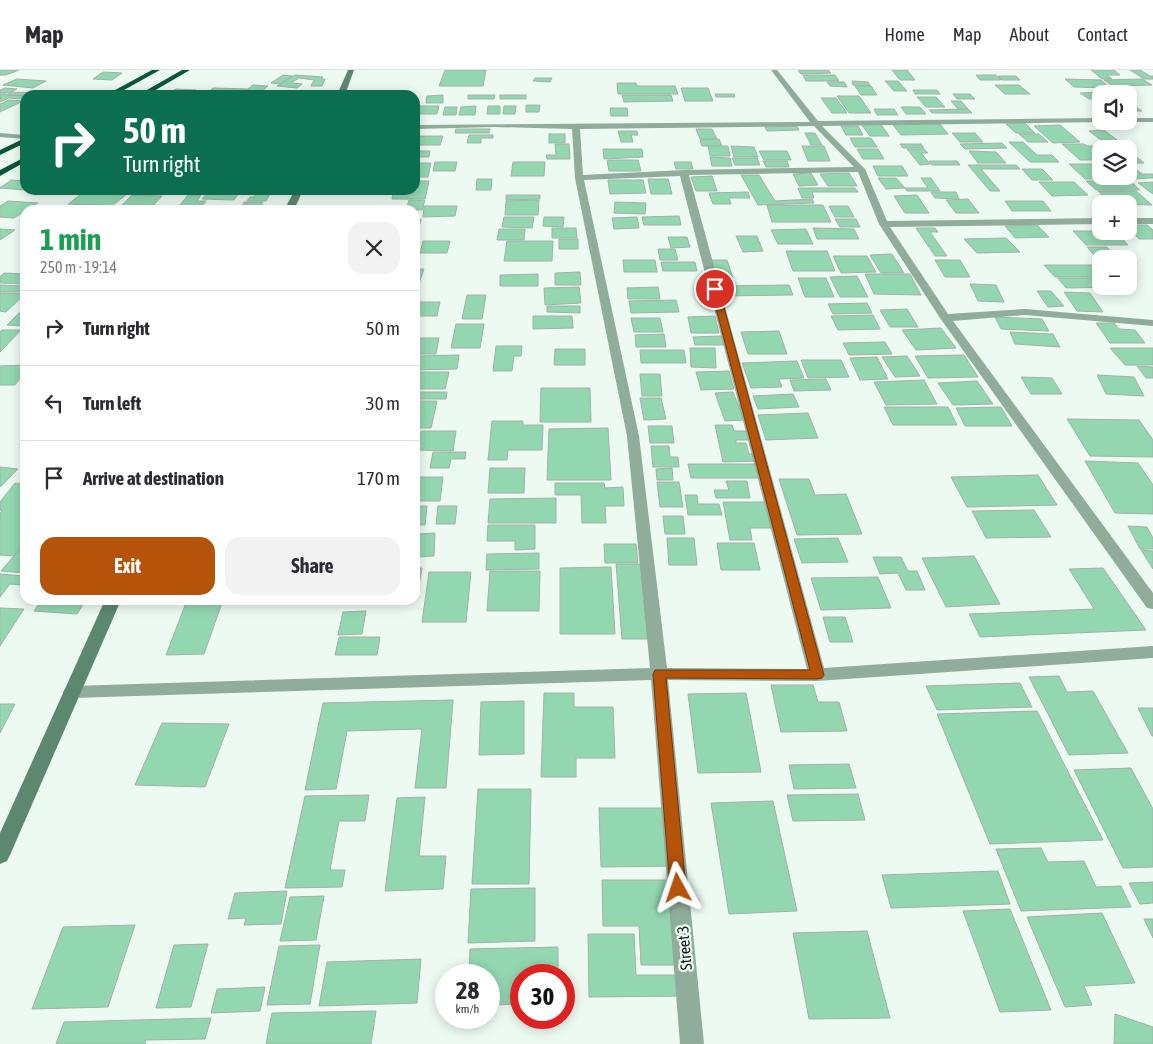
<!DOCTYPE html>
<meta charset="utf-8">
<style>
body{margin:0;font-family:"Asap Condensed",sans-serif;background:#f2f2f3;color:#2b2b33;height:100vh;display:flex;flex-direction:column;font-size:19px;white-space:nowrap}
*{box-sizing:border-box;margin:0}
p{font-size:16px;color:#7c7c81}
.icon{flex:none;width:28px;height:28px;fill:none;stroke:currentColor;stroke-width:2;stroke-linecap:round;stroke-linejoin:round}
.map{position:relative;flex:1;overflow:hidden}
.side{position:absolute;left:20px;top:135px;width:400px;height:400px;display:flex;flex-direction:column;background:#fff;border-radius:15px;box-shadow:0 2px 12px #0003}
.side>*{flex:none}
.guide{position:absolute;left:20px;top:20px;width:400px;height:105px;border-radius:15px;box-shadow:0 2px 12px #0003;background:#0b6e4f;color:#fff;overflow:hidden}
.fabs{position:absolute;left:1092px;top:15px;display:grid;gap:10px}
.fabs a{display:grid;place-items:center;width:45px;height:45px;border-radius:10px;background:#fff;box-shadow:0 2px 12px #0003;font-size:25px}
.speed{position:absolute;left:435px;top:894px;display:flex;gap:10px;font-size:25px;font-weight:700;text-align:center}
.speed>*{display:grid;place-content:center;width:65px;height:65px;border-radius:50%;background:#fff;box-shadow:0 2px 12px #0003;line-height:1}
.speed small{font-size:12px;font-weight:400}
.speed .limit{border:8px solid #d22;background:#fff;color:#111}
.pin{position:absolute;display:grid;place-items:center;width:42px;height:42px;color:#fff;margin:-21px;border:2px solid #fff;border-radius:50%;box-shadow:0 1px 5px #0007}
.me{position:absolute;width:55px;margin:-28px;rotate:355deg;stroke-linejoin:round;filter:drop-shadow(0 0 4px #0008)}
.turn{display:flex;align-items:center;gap:18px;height:105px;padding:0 20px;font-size:22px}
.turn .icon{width:65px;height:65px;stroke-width:2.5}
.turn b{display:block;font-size:35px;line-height:42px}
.round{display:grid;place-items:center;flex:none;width:52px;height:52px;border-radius:15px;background:#f2f2f3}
.overview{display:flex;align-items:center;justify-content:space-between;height:85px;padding:0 20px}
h1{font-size:30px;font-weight:700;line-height:38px;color:#1e9e55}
.cta{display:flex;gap:10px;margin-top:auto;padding:10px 20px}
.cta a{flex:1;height:58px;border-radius:15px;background:#b45309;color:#fff;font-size:20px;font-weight:700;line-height:58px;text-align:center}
.cta a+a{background:#f2f2f3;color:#2b2b33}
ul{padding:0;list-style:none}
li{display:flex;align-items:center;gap:15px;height:75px;padding:0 20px;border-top:1px solid #e1e1e2}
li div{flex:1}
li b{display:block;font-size:19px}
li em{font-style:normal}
header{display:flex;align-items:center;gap:30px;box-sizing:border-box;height:70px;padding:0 25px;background:#fff;border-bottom:1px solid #e1e1e2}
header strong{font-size:24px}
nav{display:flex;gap:28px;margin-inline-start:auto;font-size:18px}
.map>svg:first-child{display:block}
.building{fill:#93d7b1;stroke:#a4b0a9}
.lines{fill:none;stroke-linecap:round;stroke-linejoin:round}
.street{fill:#90ac9b;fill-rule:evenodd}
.secondary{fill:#5d8870;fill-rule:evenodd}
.highway{fill:#0c5737;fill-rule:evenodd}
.route{fill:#b45309;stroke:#753606}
.labels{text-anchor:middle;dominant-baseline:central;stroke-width:4.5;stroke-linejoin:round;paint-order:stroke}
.near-street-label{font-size:16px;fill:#131715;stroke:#edfaf2}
</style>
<header>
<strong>Map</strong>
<nav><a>Home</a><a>Map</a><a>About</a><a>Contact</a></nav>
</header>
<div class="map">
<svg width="1153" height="974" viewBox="0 0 1153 974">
<rect width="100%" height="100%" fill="#edfaf2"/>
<g class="building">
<path d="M0,0h19l-13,5h-6z"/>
<path d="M445,0h41l-3,16h-44z"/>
<path d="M798,0h30l3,3 -30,1z"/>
<path d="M892,0h15l8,10h-15z"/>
<path d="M1091,0h23l6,5h-13l5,4h-10z"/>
<path d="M1130,0h10l10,6h3v3h-9z"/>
<path d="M103,2l19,1 -10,7 -19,-1z"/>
<path d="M283,5l9,1 -12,8 -9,-1z"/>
<path d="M295,5l28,2 -2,2h4l-3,7h-11l3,-6 -15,-2 -8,5 11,1 -5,4 -20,-2z"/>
<path d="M803,5h32l4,6h-33z"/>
<path d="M976,5h20l5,5h-21z"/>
<path d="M998,6h18l4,4h-18z"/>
<path d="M535,8h17l-2,4 -17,-1z"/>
<path d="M17,9l29,2 -13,7 -30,-3z"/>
<path d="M1065,9l36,1 9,8 -36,-1z"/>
<path d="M1142,9l10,6 -39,1 -9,-6z"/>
<path d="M852,11l16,1 2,4 -17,-1z"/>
<path d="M885,11h13l9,10h-13z"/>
<path d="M827,12h17l3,5 -17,-1z"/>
<path d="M617,13h19l1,3h38l3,8h-60z"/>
<path d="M253,15l15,1 -11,9 -50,-2 6,-5 35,1z"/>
<path d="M995,15h24l11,9h-25z"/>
<path d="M855,16h16l6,9h-16z"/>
<path d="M5,18l12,1 -8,4h-9v-3z"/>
<path d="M681,18h27l5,13h-28z"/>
<path d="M176,19l20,1 -8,5h-23z"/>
<path d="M913,20h24l3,4h-25z"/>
<path d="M12,22l25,1 -12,3 -18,-1z"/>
<path d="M193,22l54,3h-57z"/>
<path d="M1100,22l2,2 -1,5h-12l-9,-6z"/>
<path d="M0,24h6l-1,1 20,1 -6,3 -10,-1 -9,4z"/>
<path d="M715,24h19l1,3h-19z"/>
<path d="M953,24h17l5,5h-18z"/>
<path d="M443,25v8h-17l1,-7z"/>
<path d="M468,25h27l-1,4h-26z"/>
<rect x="500" y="25" width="26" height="4"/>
<path d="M622,25h49l2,6 -49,1z"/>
<path d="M837,26h22l12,17h-22z"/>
<path d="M917,27h19l9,10h-19z"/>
<path d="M821,28h15l11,15h-15z"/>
<path d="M9,30l14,1 -23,11v-8z"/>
<path d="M951,31h10l7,8h-10z"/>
<path d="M1129,32l13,9h-13z"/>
<path d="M526,35h14l-1,7h-13z"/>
<path d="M415,36h24l-2,8h-22z"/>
<path d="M476,36l-1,9h-16l2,-8z"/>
<path d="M488,36h12v8h-13z"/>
<path d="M504,36h12l-1,8h-12z"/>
<path d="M445,37h12l-1,8h-13z"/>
<path d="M901,37h19l6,7h-20z"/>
<path d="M610,38h17l1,8h-17z"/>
<path d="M874,39h20l4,6h-21z"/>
<path d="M968,39l4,4h-40l-3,-3z"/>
<path d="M1120,51l8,6 -23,1 -7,-6z"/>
<path d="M880,53l9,13h-19l-9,-12z"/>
<path d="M1025,53l10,10h-19l-10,-9z"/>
<path d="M940,54l8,10 -47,1 -8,-10z"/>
<path d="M1060,55l20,17 -27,1 -19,-17z"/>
<path d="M797,56l2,4 -32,1 -2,-4z"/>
<path d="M841,56h17l5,9h-17z"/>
<path d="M456,59h34l-1,4h-34z"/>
<path d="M696,59h16l5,10h-17z"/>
<path d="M1104,60l17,13h-16l-16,-12z"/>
<path d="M618,61h19l1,4h-7l2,7h-12z"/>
<path d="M805,63h10l7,12h-11z"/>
<path d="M952,63h23l8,9h-23z"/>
<rect x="549" y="64" width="16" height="9"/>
<path d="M1019,64h20l9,8h-20z"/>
<path d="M469,65h24v3h-12v5h-14z"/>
<path d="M420,66h23l-3,9h-23z"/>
<path d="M850,68h21l6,9h-22z"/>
<path d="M719,69l3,7h-20l-2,-6z"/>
<path d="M1009,72h14l14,13h15l7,7h-29z"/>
<path d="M1002,73l5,5 -42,1 -5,-5z"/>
<path d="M555,74h14l1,15h-23l-1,-4h10z"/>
<path d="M900,74h21l3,4h-21z"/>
<path d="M1062,74h22l3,2h8l6,5v9h-21z"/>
<path d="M708,76h20l2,10h-20z"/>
<path d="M731,76l23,1 4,10h-24z"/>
<path d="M802,76h22l6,15h-22z"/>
<path d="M603,79h39l1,8 -39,2z"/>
<path d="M857,79h21l6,10h-21z"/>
<path d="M907,79h17l4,4h-7l9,11 -10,1z"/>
<path d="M415,81h15l-1,6h-14z"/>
<path d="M759,81h28l4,9h-27z"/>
<path d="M969,81l27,1 10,11h-28z"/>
<path d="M1129,81l15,12h-14z"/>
<path d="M710,87l20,1 2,8h-20z"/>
<path d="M732,88h25l3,7h-25z"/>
<path d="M607,90h31l3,11h-32z"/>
<path d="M763,91h24l2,6h-23z"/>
<path d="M929,91h28l3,4h-28z"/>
<path d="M435,92h22l-2,9h-22z"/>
<path d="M513,92h32l-1,14h-33z"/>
<path d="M674,92h17l2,7h-17z"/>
<path d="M415,93h16l-3,14h-13z"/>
<path d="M1069,94h31l1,12h13l3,3h-32z"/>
<path d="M1129,94l13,10h11v4l-22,1 -3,-3z"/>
<path d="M968,95h48l4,4h-39l19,22h-10z"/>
<path d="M873,96h29l6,10h-30z"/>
<path d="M1022,99h20l11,11h-21z"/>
<path d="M811,103l7,12 -19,1 -6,-12z"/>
<path d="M849,103l8,13h-29l-8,-12z"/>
<path d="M741,105h18l16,26 37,-2 2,4 -56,2z"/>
<path d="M712,106l5,15h-21l-5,-14z"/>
<path d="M878,108h18l9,10 -19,1z"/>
<path d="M921,108h10l9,13h-33l-2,-3h23z"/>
<path d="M477,109h15l-1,11h-15z"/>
<path d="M648,109h20l4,15h-21z"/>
<path d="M11,110l14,1v9l-25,-2z"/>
<path d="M608,110h35l3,13 -36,1z"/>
<path d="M415,111h14l-4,18h-33l1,-5h20z"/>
<path d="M1086,111h44l10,9h-44z"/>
<path d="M1039,112h35l14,13 -36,1z"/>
<path d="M1153,112v12l-15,-11z"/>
<path d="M798,118h57l3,4h-46l2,6h-12z"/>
<path d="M25,120h45l-6,4z"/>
<path d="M131,120h25l-2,2 -26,1z"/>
<path d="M191,120h15l-3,4h-16z"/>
<path d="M210,120h31l-7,10 -32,-1z"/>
<path d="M258,120h14l-6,11h-19l3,-4h4z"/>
<path d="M1098,121h38l16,14 -41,-1z"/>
<path d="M84,122l43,2 -15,12 -44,-2z"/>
<path d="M748,122l2,6h-21l2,6h-18l-4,-11z"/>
<path d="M931,122h25l3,7 -24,-1z"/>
<path d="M132,125l30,1 -13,14h-32z"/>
<path d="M188,125h13l-4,6h9l-7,9h-23z"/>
<path d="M506,125h34v4l-34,1z"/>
<path d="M917,125l12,18h-24l-11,-17z"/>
<path d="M968,129l11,14h-23l-10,-13z"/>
<path d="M409,130h16l-3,10h-16z"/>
<path d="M539,130l-1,15h-33l1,-14z"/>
<path d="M8,131l30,2 -24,15 -14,-1v-11z"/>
<path d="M1005,131h38l8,10h-39z"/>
<path d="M244,132h19l-3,8h-19z"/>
<path d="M615,132l31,1 -1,11 -31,-1z"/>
<path d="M767,135h56l8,17h-59z"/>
<path d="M424,136h33l-2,10 -32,1z"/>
<path d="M829,136h19l6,11h-19z"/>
<path d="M231,137l-1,3h-28l2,-2z"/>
<path d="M679,146l2,9h-37l-2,-8z"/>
<path d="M504,147h30l-2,11 -30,-1z"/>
<path d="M544,147h20l-1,10 -20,-1z"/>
<path d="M637,147l2,11 -25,1 -2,-11z"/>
<path d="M415,149h6l-5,23h-1z"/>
<path d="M835,149h21l4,8h-20z"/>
<path d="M1037,155l12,12 -34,1 -10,-12z"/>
<path d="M1129,155h18l6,5v9h-14l-10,-10z"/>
<path d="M552,158h24l1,10h-25z"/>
<path d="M813,158l41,1 5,10h-42z"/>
<path d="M916,158h19l3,4h-8l17,24h-12z"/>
<path d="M0,159l15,1 -15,10z"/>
<path d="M499,159h26l-1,11h-27z"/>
<path d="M806,159l7,15h-35l-7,-14z"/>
<path d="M1073,161h42l13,14h-42z"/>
<path d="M736,166h21l6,15 -20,1z"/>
<path d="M668,167h19l3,10 -19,1z"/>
<path d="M1006,168l14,14 -43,1 -13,-14z"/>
<rect x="559" y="169" width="19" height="10"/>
<path d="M423,171h27l-3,12h-27z"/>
<path d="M507,171h46l-1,20h-48z"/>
<path d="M1087,177h20l10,12h-16l-1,3z"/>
<path d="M658,179h17l3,11h-18z"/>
<path d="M786,181h41l8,20h-42z"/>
<path d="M892,184l12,19h-23l-11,-18z"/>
<path d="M833,186h34l9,16 -35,1z"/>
<path d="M623,190h32l2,12h-33z"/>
<path d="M710,190h17l6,18h-17z"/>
<path d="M935,190h25l10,17h-25z"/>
<path d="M661,192h34l2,9h-34z"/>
<path d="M1044,195h56l1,12h-46z"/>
<path d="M415,199h9l-6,18h-3z"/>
<path d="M580,202l1,13h-26v-12z"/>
<path d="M4,203l21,1v10l-25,-1v-6z"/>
<path d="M538,204v12h-38v-11z"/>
<path d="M865,204h45l11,21 -47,-1z"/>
<path d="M857,206l11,21h-28l-10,-20z"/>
<path d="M798,208h28l8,19h-29z"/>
<path d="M1058,208h43v8l19,1 -54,1z"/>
<path d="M970,214l26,1 8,17 -26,-1z"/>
<path d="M0,215l25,1v6h-25z"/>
<path d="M789,215l4,10 -71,1 -3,-10z"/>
<path d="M579,217l2,16 -36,2 -1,-17z"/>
<path d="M658,217l2,12h-32l-1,-11z"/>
<path d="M1037,221h14l13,15 -16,1z"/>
<path d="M1064,222l26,1 13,19 -26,-1z"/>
<path d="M0,223l25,1 -19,18 -6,-1z"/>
<path d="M467,225h19l-4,24h-20z"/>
<path d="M676,230l3,12 -48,1 -2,-12z"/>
<path d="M415,232h25l-3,14h-22z"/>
<path d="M867,233l5,10 -39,1 -5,-10z"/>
<path d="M547,236h33v7l-33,-1z"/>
<path d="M23,239h2v17l-18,-1z"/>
<path d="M907,239l11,18h-28l-10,-17z"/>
<path d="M873,245l7,14 -42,1 -7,-14z"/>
<path d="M533,246h39l1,12 -40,1z"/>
<path d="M715,246l4,17h-28l-3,-16z"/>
<path d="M995,247l47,2 7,12 -48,-2z"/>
<path d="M631,248h29l3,14h-29z"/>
<path d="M1096,253h18l5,6 16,1 10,13h-35z"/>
<path d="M456,254h28l-4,24h-29z"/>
<path d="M941,258l15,20 -40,2 -14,-20z"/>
<path d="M2,260h19l-21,22v-20z"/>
<path d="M779,261l8,23h-39l-7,-22z"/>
<path d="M1010,262l43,2 7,13 -45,-3z"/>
<path d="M664,264l2,13h-30l-1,-12z"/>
<path d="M721,266l3,9h-29l-2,-8z"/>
<path d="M415,268h24l-3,16h-21z"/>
<path d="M885,272l7,12 -43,1 -6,-12z"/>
<path d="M496,276h26l-1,10h-7l-2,15h-19z"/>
<path d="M690,278h25l1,20 -25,-1z"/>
<path d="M1110,278h43v17h-28z"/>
<path d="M555,279h30v16h-31z"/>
<path d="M640,280h44l2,13h-45z"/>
<path d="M459,285l-2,14 -42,1v-14z"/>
<path d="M964,285l14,22 -50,1 -13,-22z"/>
<path d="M907,286l13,20 -25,1 -13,-20z"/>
<path d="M877,287l11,22 -28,1 -10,-22z"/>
<path d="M801,290h40l8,17 -41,1z"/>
<path d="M797,291l7,17 -25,1 3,8 -31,1 -9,-25z"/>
<path d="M25,295v6l-10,14h-15v-19z"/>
<path d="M1137,296l16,1v11h-7z"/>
<path d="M729,301l5,18 -33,1 -5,-18z"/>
<path d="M415,302h34l-4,17h-30z"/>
<path d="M640,304h20l2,22h-20z"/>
<path d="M1097,305l37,2 10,19 -38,-2z"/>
<path d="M1021,307l31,1 10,16h-31z"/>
<path d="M826,309l5,11 -37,1 -4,-11z"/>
<path d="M924,310l13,24 -51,1 -12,-23z"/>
<path d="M977,311l16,23 -40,1 -15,-22z"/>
<path d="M541,318h49l1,34h-51z"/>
<path d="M415,322h32l-1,7h-31z"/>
<path d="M733,322l11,28 -19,1 -10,-28z"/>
<path d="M793,324l6,13 -41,2 -5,-13z"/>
<path d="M640,328h21l5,21 -22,1z"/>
<path d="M415,331h22l-6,27h-16z"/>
<path d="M884,337h64l9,18h-64z"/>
<path d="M1001,337l11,19h-47l-9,-18z"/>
<path d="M808,343l10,25 -52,2 -8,-25z"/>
<path d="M1067,349l72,1 14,20v17l-63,-1z"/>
<path d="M492,351h31v4h20l-1,25h-34l-1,10h-19z"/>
<path d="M715,355h17l2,6h16l2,9h-16v3h10l3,11h8l1,7 -35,1z"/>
<path d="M648,356h24l2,17h-24z"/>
<path d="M608,358l3,52h-64l2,-51z"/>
<path d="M421,361h35l-3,20 -37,-1z"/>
<path d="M651,376h18l1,11h8l1,10h-26z"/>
<path d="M433,382h33l-1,7h-14l-2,9h-19z"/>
<path d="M1085,391l53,2 15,22v29l-38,-1z"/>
<path d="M688,394h68l3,14h-68z"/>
<path d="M0,397l18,2 -18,18z"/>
<path d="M490,398h35l-1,25h-36z"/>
<path d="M672,398l1,12h-16l-1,-11z"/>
<path d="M1038,405l19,30 -90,2 -16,-30z"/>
<path d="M415,407h28l-3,24h-25z"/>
<path d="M779,409h30l6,16 31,-1 16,40 -65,1z"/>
<path d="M726,411h21l3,17h-34l-2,-8h15z"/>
<path d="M657,412h22l4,25h-23z"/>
<path d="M15,413l10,1v58l-11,14 -14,-1v-42l2,-2 -2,-1v-8z"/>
<path d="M555,413h49l1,5 18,-1 1,19h-19l1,17h-24l-1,-28h-26z"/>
<path d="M685,425h12l1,9h21l3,11h-34z"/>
<path d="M556,428v25h-68l2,-24z"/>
<path d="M723,432h46l7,26h-26l2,12h-22z"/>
<path d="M415,436h12l-2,19h-10z"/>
<path d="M438,436h19l-2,18h-19z"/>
<path d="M1034,440l17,27 -65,1 -14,-27z"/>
<path d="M663,446h20l2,18h-20z"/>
<path d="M488,455h47v24l-20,1v-9h-28z"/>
<path d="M1128,456l19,1 6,11v11h-13z"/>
<path d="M435,463l-1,23 -19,1 2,-23z"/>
<path d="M667,468h27l3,27h-28z"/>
<path d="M838,468l10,24 -46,1 -8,-24z"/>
<path d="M25,473v30l-24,-2z"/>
<path d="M717,473h37l6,27h-39z"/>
<path d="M604,474h32l2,19h-33z"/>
<path d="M1141,480l12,1v18z"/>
<path d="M539,483v16l-53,1 1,-16z"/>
<path d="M974,486l26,48 -54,3 -24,-49z"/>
<path d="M873,487h28l7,14h9l8,19h-19l-8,-17 -18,1z"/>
<path d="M616,494h25l7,75h-26z"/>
<path d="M611,497l4,67h-55v-66z"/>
<path d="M415,498h7l-3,18h-4z"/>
<path d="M1103,498l43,62 -166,7 -11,-23 125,-5 -25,-40z"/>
<path d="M490,501h50l-1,40h-52z"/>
<path d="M429,502h42l-5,50h-44z"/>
<path d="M0,504l25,2v3l-5,6 -10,-1 -10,13z"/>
<path d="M878,507l13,31 -70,2 -10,-32z"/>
<path d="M25,530h61l-9,14 -43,-3 6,-9z"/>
<path d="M187,530h23l-1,3h13l-18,51 -38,1z"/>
<path d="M229,530h106l-107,3z"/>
<path d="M0,538l24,1 -24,37z"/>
<path d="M366,541l-4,23 -24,1 5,-23z"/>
<path d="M823,547h22l8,25h-23z"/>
<path d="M339,567h41l-3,18h-42z"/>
<path d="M1059,606l8,16 26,-1 35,62 -59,2 -40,-78z"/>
<path d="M1020,613l12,24 -95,3 -11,-24z"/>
<path d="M771,615h42l5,17h21l8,29 -66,1z"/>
<path d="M544,623h30v14h39l2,51h-39v19h-35z"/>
<path d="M746,623l15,79 -63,1 -10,-79z"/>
<path d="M453,630l-7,88h-31l7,-59 -75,2 -11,58 -31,1 18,-87z"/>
<path d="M524,631v53l-45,1 2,-53z"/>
<path d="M0,634h15l-15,29z"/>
<path d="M1138,638h15v28h-1z"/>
<path d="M1037,641l66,129 -113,4 -53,-130z"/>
<path d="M162,653l67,1 -24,63 -70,-2z"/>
<path d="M849,694l7,24 -62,1 -5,-24z"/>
<path d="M1131,698l22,41v58l-30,1 -49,-98z"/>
<path d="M478,719h53l-2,95h-57z"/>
<path d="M858,724l7,26 -72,1 -6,-26z"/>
<path d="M369,725l-4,26h-26l-9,49h15l-3,17 -57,1 20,-92z"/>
<path d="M425,727l-6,59h27l-3,33 -58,2 12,-93z"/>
<path d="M773,731l24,110 -68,3 -18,-111z"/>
<path d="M599,738h71l5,58 -74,1z"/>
<path d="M1041,778l7,14 36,-1 12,26 25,-1 10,21 -110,4 -25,-62z"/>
<path d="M998,801l12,33 -119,4 -9,-33z"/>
<path d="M602,810h76l8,85h-45l-2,-39h-36z"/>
<path d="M1153,812v21l-13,1 -11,-21z"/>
<path d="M535,818v53l-67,2 3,-54z"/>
<path d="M287,821l-6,33 -37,1 2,-7 -18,1 7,-26z"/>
<path d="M324,826l-8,44 -36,1 10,-44z"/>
<path d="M1010,839l41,101 -51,2 -37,-101z"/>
<path d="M1102,843l33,70 -51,3 8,19 -27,2 -38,-90z"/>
<path d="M1144,849h9v19z"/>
<path d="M135,855l-27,82 -76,2 31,-82z"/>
<path d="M867,861l23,87 -81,1 -16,-86z"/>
<path d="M588,864h46l2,41h49l2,21 -98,1z"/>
<path d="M208,874l-17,63 -35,1 18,-63z"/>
<path d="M320,875l-10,59 -43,1 12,-59z"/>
<path d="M558,877v28h-37v29l-32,1v-30h-20l1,-26z"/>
<path d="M421,889l-4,44 -98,3 8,-44z"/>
<path d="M265,917l-5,24 -49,2 6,-24z"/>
<path d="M376,941l-5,33h-105l6,-31z"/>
<path d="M1115,944l38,13v17h-39z"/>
<path d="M211,948l-6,21 -59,1 -1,4h-89l8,-22z"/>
</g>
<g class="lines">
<g class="street">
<path d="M771,0h6l41,51 283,-3v3l3,1 -282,4 43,43 22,52 214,-3v6l-211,3 58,87 77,-5 128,11v6l-128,-11 -72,6 200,272v16l-6,-1 -207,-290 -61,-94 -21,-52 -169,3 135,493 329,-22v12l-336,23 -149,-1 36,364h-24l-29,-364 -579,18 -6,-1 -3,-5 3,-5 6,-1 578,-18 -23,-232 -52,-258 -3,-49 -78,-2 -79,2v-4l395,-3zM814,56l40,41 -170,3 -101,5 -3,-46zM680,106l127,493 -140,-1 -28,-232 -55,-256z"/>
<path d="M1129,48h24v4h-27l3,-1z"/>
<path d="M0,63l25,2v4l-25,-2z"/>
<rect x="1129" y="148" width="24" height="6"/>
</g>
<g class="secondary">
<path d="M348,0h6l-9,25h-8z"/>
<path d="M295,120h8l-9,20h-10z"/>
<path d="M105,530h16l-111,255 -3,6 -7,3v-31z"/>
</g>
<g class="highway">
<path d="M152,0h8l-45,25h-9z"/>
<path d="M182,0h8l-43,25h-9z"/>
<path d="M25,68v5l-25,12v-5z"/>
<path d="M25,87v5l-25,14v-6z"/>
</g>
</g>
<path class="route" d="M715,216l4,3 105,386 -2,3 -5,1 -151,-1 20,210 -2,5 -6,2 -5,-2 -3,-5 -17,-214 2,-4h155l-99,-381z"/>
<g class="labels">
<g class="near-street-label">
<text transform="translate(684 878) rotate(-95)">Street 3</text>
</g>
</g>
</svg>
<div class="fabs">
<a><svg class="icon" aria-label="sound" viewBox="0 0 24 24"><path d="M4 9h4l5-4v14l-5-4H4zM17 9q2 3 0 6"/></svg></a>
<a><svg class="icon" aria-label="layers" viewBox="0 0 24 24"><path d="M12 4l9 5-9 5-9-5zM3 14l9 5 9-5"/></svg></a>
<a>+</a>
<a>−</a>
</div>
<div class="speed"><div>28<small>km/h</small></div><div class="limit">30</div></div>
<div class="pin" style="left:715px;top:219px;background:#d93025"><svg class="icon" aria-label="arrive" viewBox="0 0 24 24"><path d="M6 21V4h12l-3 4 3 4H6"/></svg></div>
<svg class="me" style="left:678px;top:818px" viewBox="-20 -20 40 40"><path d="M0-17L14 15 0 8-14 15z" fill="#b45309" stroke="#fff" stroke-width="4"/></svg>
<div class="guide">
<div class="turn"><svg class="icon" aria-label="right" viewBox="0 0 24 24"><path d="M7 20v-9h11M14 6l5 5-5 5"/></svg><div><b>50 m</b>Turn right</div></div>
</div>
<section class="side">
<div class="overview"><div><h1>1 min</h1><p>250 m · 19:14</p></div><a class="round"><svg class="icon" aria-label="close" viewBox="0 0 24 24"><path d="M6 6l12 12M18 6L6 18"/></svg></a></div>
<ul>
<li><svg class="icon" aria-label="right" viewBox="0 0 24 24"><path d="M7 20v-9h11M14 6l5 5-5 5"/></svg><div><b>Turn right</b></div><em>50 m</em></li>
<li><svg class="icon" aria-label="left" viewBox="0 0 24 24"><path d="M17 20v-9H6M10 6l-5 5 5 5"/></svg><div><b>Turn left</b></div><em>30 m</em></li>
<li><svg class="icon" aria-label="arrive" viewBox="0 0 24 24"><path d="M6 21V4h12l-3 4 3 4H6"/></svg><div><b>Arrive at destination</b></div><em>170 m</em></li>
</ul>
<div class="cta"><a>Exit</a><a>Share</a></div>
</section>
</div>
